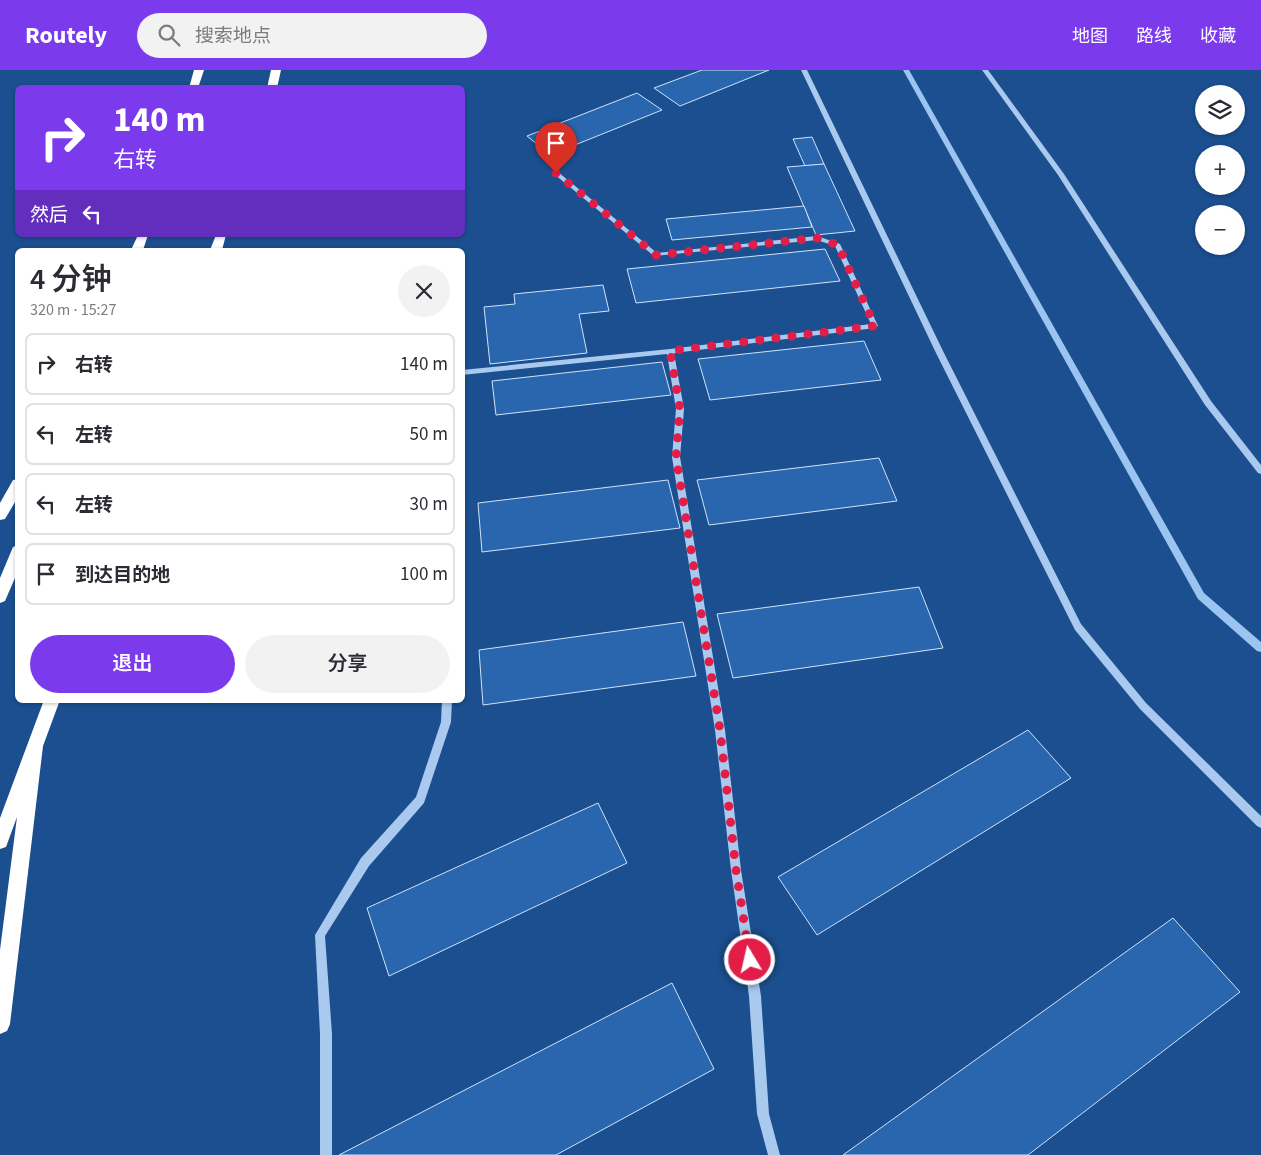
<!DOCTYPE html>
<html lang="zh">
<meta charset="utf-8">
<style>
body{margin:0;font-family:"Source Sans 3","Noto Sans SC",sans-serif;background:#f2f2f3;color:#2b2b33;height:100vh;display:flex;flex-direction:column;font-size:19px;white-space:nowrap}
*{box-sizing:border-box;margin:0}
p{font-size:16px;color:#7c7c81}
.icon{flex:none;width:28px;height:28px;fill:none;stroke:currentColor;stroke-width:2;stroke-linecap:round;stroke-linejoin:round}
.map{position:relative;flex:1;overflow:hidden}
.sheet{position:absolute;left:15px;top:178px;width:450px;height:455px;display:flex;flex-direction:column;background:#fff;border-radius:8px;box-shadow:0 1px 4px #0004}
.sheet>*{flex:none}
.hud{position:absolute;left:15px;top:15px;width:450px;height:152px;border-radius:8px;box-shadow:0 1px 4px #0004;background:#7c3aed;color:#fff;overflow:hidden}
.tools{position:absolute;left:1195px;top:15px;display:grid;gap:10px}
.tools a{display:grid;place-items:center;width:50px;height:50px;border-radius:50%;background:#fff;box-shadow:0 1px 4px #0004;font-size:25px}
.pin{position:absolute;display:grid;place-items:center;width:42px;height:42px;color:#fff;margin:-51px -21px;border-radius:50% 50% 50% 0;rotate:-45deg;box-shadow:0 0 5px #0007}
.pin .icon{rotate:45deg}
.me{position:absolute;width:55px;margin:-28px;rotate:351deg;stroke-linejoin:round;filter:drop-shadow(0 0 4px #0008)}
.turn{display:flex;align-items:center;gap:18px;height:105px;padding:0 15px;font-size:22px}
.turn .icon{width:65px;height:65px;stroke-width:2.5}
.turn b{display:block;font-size:35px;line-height:42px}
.then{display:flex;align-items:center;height:48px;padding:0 15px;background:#0003;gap:10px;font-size:19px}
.round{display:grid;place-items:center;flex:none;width:52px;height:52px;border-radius:26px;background:#f2f2f3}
.head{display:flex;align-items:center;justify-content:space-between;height:85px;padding:0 15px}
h1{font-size:30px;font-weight:600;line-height:38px}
.action{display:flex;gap:10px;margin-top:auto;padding:10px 15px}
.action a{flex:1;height:58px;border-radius:30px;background:#7c3aed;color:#fff;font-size:20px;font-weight:600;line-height:58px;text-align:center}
.action a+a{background:#f2f2f3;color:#2b2b33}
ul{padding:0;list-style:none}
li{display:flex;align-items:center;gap:15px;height:62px;margin:0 10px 8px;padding:0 5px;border:2px solid #e1e1e2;border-radius:8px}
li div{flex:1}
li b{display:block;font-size:19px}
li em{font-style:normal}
header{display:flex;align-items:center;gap:30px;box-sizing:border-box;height:70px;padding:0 25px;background:#7c3aed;color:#fff}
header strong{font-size:24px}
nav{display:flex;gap:28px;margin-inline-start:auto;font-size:18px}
.search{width:350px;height:45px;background:#f2f2f3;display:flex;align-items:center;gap:12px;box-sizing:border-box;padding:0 18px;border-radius:28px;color:#7c7c81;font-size:19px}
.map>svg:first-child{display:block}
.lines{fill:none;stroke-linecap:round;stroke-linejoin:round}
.stream{fill:#9cc4f0;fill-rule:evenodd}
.building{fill:#2a66ad;stroke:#cfe3fa}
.minor{fill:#a9c9ee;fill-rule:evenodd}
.highway{fill:#fff;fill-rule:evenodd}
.route{stroke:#e11d48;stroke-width:9;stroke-dasharray:0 16.2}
</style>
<header>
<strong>Routely</strong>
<div class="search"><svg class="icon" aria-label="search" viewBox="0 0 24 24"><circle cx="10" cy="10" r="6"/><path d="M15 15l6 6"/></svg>搜索地点</div>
<nav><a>地图</a><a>路线</a><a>收藏</a></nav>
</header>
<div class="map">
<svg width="1261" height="1085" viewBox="0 0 1261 1085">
<rect width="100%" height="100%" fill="#1b4f8f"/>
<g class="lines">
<path class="stream" d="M903,0h6l295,523 57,49v10l-4,-1 -59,-52z"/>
</g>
<g class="building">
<path d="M702,0h67l-89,36 -26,-18z"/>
<path d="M637,23l25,17 -112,45 -23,-19z"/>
<path d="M812,67l12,27 -19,2 -12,-27z"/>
<path d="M824,94l31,67 -39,4 -29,-68z"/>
<path d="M804,136l8,21 -140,13 -6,-21z"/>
<path d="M825,179l15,32 -204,22 -9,-34z"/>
<path d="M603,215l6,26 -30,3 8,39 -97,11 -6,-57 31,-3 -1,-10z"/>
<path d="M864,271l17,39 -171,20 -12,-41z"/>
<path d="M662,292l9,33 -175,20 -4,-34z"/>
<path d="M879,388l18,43 -188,24 -12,-45z"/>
<path d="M668,410l12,48 -198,24 -4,-49z"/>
<path d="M919,517l24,61 -210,30 -16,-64z"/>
<path d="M683,552l13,54 -213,29 -4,-55z"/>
<path d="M1028,660l43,48 -254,157 -39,-58z"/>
<path d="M598,733l29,60 -238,113 -22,-68z"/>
<path d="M1173,848l67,74 -212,163h-185z"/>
<path d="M672,913l42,86 -158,86h-217z"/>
</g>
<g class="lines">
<g class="minor">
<path d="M801,0h6l137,283 137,271 65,79 115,113v12l-4,-2 -117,-117 -65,-79 -139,-277z"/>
<path d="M982,0h6l76,104 147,227 50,64v9l-3,-1 -53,-68 -147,-230z"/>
<path d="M554,102h4l99,81 160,-17 23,8 38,82 -3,2 -201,25 10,56 -4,48 45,273 16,140 20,126 8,118 11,41h-12l-11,-41 -8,-118 -18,-126 -16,-140 -43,-273 4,-48 -9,-55 -205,21v-5l208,-21 201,-25 -36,-78 -18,-6 -163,16 -100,-82z"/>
<path d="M442,630h10l-1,22 -27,81 -55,63 -44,70 7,98v121h-12v-121l-5,-99 46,-77 55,-61 25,-75z"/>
</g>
<g class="highway">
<path d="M194,0h10l-6,18h-9z"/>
<path d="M271,0h10l-4,18h-10z"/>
<path d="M138,165h10l-5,15h-12z"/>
<path d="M216,165h10l-4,15h-12z"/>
<path d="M18,409v18l-13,22 -5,1v-17l13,-23z"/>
<path d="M18,475v26l-13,30 -5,2v-25l13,-31z"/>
<path d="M44,630h16l-17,46 -33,278 -3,7 -7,3v-84l17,-133 -11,30 -6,2v-31z"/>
</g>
</g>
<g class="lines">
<path class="route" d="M556,103l100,82 161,-17 21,7 37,81 -205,25 10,58 -4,48 44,273 16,140 14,90"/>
</g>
</svg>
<div class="tools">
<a><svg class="icon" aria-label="layers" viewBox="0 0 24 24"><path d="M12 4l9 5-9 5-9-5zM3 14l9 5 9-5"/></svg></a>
<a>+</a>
<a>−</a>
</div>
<div class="pin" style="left:556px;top:103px;background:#d93025"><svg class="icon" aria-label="arrive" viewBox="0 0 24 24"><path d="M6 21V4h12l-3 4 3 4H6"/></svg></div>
<svg class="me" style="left:750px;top:890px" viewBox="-20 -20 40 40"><circle r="17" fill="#e11d48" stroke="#fff" stroke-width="3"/><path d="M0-11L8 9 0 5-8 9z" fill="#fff"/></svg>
<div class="hud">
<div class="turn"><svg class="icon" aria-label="right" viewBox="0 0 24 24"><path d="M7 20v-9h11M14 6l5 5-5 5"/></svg><div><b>140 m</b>右转</div></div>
<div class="then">然后<svg class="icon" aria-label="left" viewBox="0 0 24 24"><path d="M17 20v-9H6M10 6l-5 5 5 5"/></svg></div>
</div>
<section class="sheet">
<div class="head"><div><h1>4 分钟</h1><p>320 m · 15:27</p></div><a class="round"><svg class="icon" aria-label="close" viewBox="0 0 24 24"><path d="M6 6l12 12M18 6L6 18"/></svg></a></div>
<ul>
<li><svg class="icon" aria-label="right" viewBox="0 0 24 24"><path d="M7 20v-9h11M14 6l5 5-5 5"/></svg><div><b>右转</b></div><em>140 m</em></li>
<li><svg class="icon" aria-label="left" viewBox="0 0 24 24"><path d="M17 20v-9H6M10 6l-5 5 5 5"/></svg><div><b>左转</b></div><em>50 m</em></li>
<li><svg class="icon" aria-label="left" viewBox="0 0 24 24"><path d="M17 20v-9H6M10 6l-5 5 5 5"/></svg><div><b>左转</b></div><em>30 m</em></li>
<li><svg class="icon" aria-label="arrive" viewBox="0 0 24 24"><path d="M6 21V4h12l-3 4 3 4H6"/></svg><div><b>到达目的地</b></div><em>100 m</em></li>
</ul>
<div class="action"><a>退出</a><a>分享</a></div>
</section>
</div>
